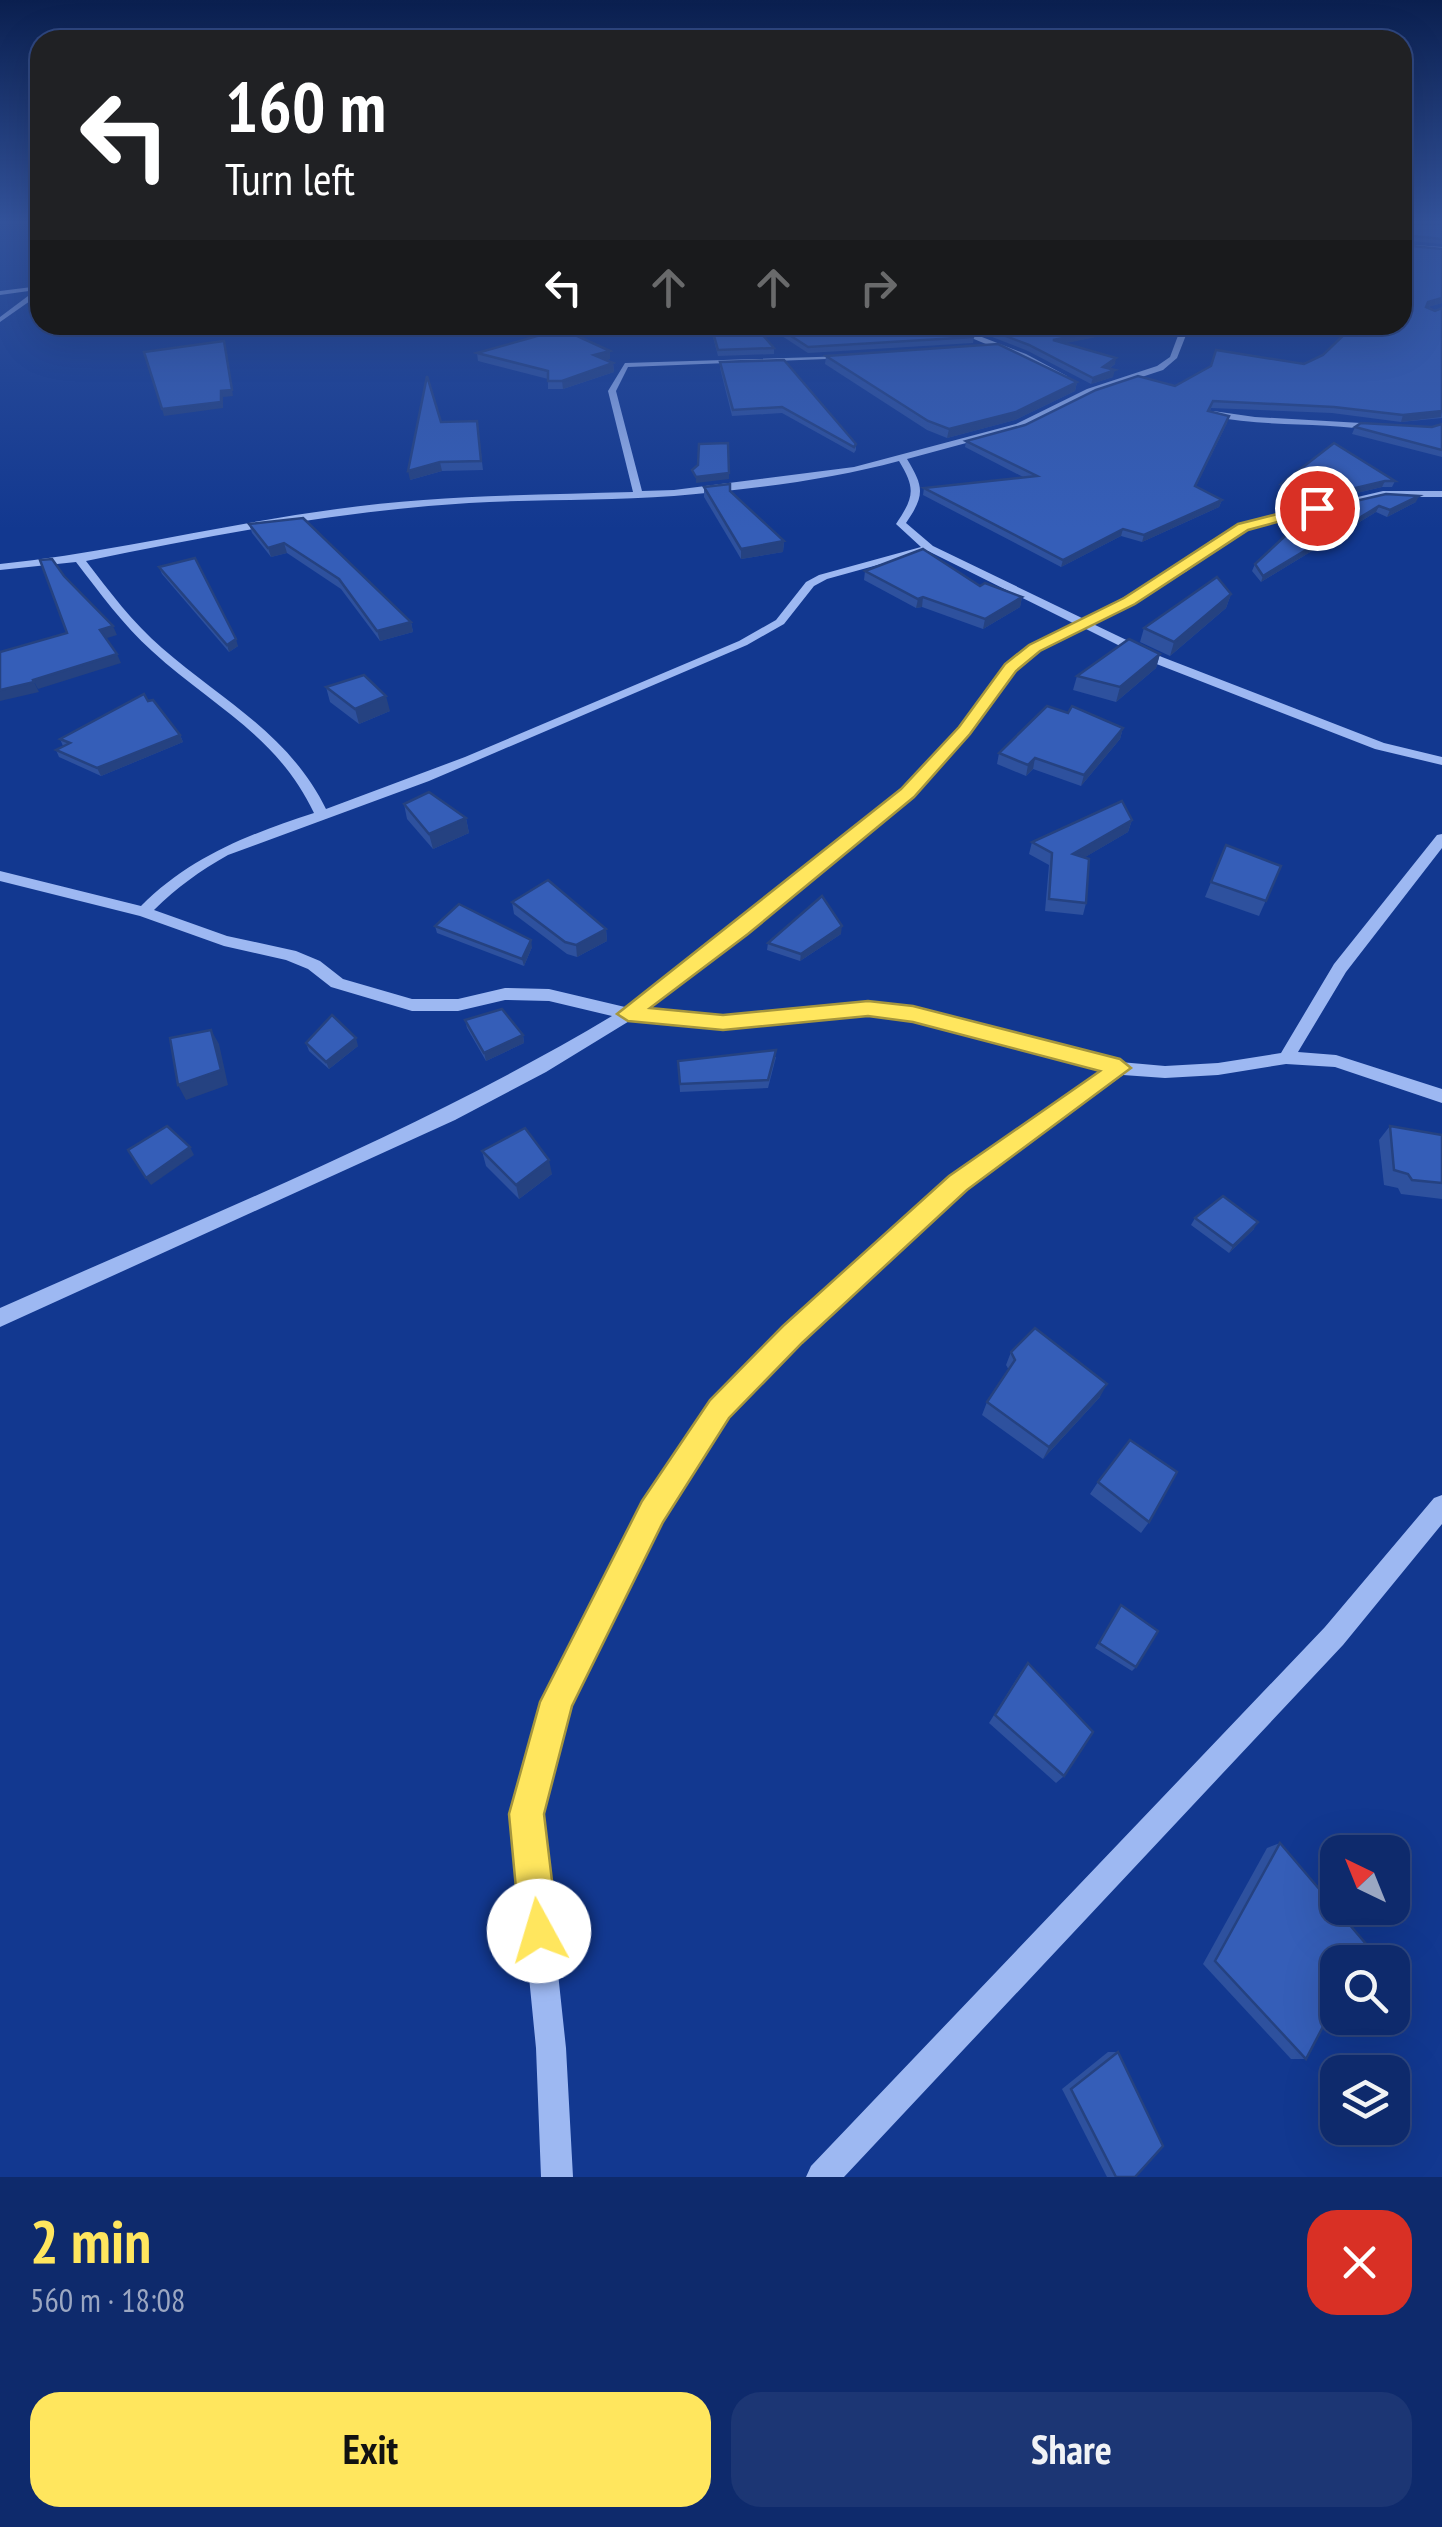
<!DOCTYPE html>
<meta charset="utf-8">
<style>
body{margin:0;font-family:"PT Sans Narrow",sans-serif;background:#1c3674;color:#f1f3f6;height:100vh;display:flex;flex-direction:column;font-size:38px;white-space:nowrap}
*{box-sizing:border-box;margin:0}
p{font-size:32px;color:#9ba7c2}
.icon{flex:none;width:55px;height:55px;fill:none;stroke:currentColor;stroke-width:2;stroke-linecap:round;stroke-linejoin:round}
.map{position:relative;height:2177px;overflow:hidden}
.side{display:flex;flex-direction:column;background:#0e2a6c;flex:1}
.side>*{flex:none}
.guide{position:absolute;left:30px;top:30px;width:1382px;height:305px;border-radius:30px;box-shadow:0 10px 40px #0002,0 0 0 2px #2e467f;background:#202124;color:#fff;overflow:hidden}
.needle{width:65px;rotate:317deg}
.controls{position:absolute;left:1320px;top:1835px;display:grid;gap:20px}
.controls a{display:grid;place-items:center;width:90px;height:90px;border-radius:20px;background:#0e2a6c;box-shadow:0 10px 40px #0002,0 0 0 2px #2e467f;font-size:50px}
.pin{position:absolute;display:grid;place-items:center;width:85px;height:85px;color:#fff;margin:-42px;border:5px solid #fff;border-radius:50%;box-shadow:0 2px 10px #0007}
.me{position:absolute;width:110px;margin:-55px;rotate:354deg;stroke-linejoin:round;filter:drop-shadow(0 0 8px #0008)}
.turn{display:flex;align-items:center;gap:35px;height:210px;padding:0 30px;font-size:45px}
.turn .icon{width:130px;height:130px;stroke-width:2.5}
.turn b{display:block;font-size:70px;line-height:85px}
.lanes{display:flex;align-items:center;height:95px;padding:0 30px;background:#0003;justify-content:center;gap:50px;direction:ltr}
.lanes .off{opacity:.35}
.round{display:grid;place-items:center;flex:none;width:105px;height:105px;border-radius:30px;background:#1c3674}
.summary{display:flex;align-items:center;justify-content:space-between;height:170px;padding:0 30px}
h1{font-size:60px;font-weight:800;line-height:75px;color:#ffe65e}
.button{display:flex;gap:20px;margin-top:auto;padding:20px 30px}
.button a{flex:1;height:115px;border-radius:30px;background:#ffe65e;color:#111;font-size:40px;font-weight:800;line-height:115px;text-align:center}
.button a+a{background:#1c3674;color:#f1f3f6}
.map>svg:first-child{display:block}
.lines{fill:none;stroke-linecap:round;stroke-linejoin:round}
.minor{fill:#9db8f2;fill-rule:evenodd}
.wall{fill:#2e519e}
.shaded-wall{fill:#254281}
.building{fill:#355eb8;stroke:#254281;stroke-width:2.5}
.route{fill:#ffe65e;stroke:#a6963d;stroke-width:2.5}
</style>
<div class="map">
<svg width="1442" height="2177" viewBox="0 0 1442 2177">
<rect width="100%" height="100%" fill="#123890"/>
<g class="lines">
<g class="minor">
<path d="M1402,244l40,3v4l-40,-3z"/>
<path d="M40,286v8l-40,28v-5l36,-27 -36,5v-4z"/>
<path d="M940,325h11l75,29 41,22 -7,2 -40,-20z"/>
<path d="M1182,325h8l-13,33 -14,12 -70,23 -71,35 -115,31c17,28 18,36 -1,64l27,23 151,73 95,-52 31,-26 29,-16 144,-34h59v6h-59l-136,32 -29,16 -31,26 -94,53 69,33 222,86 58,14v8l-67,-16 -221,-86 -70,-35 -45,22 -25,20 -44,64 -57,62 -167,138 -101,76 78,6 146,-13 44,5 207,54 45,4 53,-3 63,-10 53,-89 103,-129 5,-1v14l-96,124 -48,80 38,3 106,34v14l-107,-36 -49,-3 -68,11 -53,3 -42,-3 -158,113 -165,154 -73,74 -66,103 -93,186 -27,109 25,234 7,129h-32l-5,-129 -23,-234 34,-121 98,-190 66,-101 75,-74 165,-150 153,-108 -191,-50 -44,-5 -146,13 -92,-8 -85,52 -91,48 -455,207v-19c206,-92 418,-176 612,-292l-63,-15 -44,-1 -47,11h-46l-81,-24 -23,-18 -22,-9 -62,-14 -84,-30 -140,-35v-10l141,35c49,-49 108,-72 173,-93 -38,-79 -101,-106 -162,-162 -29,-26 -52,-58 -76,-89l-76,8v-6c114,-12 224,-40 337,-55 98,-14 197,-14 296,-17l-25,-101 17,-28 223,-7 4,2 -224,9 -12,24 26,100 32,-1 180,-23 162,-43 71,-35 70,-23 13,-9zM899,461c17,28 15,36 -3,63l25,23 -102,28 -13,7 -30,38 -37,21 -274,116 -139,52c-37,-75 -103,-108 -164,-161 -29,-25 -53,-57 -76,-87 127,-26 253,-50 383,-58 68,-4 137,-2 205,-7 72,-6 155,-16 225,-35zM928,551l147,73 -44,22 -25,18 -46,64 -57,62 -167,136 -111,81 -76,-18 -44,-1 -47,11h-46l-69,-20 -23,-18 -24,-10 -69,-15 -73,-26c23,-23 46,-39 74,-55l201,-74 318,-136 37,-21 30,-38 13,-7z"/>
<path d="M1213,411l42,6 106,6 26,6 -4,3c-57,-11 -116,-4 -173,-16z"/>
<path d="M1442,1495v29l-99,121 -499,532h-38l5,-11 514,-539 109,-129z"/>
</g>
</g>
<g class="wall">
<path d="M1402,224h40v20l-40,-4z"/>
<path d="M1404,246l38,3v54l-15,4 8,4 7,-3v110l-41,4 -69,-9 -121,-5 -1,3 17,12 -31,63 26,14 -3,7 -77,35 -21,-6 -60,31 -138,-72 1,-7 101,-10 -60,-31 1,-6 209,-55 129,-22 19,-9 79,-30z"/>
<path d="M705,325h49l20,23v6l-56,2 -7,-27z"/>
<path d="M765,325h183l26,12 -1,6 -165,10z"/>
<path d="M961,325h195l-92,18 51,21 -6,5 4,8 -22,7 -63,-33z"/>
<path d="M610,351v8l-4,1 7,3 1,9 -51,17h-15v-10l-70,-18 -1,-8z"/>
<path d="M826,356l251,26 -2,9 -60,29 -68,18 -20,-8 -102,-66z"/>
<path d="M720,362l136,82v6l-2,3 -72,-40 -50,3 -12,-48z"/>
<path d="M477,421l6,49 -41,1 -32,9 31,-58z"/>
<path d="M1442,424v33l-90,-23 3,-7h77z"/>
<path d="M1395,481l-3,6h-10l-55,13 -48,-10 2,-6z"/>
<path d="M704,487l26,4 54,50 -1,11 -42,7 -37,-62z"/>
<path d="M1416,502l-29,15 -11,-5 -115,70 -9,-11 3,-7 57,-53z"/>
<path d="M303,518l108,104 2,10 -33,9 -39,-52 -54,-36 -16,4 -19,-24 -3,-9z"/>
<path d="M159,567l79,79 -9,6 -67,-78z"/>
<path d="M865,571l115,15 42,11 -2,10 -37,22 -61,-22 -6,1 -52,-28z"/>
<path d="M1231,594l-5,14 -56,48 -30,-14 4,-14z"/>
<path d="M1160,654l-4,14 -40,34 -43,-12 4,-14z"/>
<path d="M326,687l64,24 -31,13 -29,-22z"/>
<path d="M148,701l32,34 3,7 -82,34 -42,-19 -3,-7 7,-4 -3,-7z"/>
<path d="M1123,728l-3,11 -39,47 -48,-17 -7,7 -29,-12 2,-11z"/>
<path d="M404,804l62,14 3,15 -36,16 -26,-30z"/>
<path d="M1132,820l-4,12 -43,25 1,46 -3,12 -38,-4 4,-46 -20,-11 3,-12z"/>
<path d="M1226,845l55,21 -22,50 -54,-19z"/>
<path d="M512,902l94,27 1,12 -30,16 -10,-3 -53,-40z"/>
<path d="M435,926l97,21 -8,19 -87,-33z"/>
<path d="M841,934l-41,27 -33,-11 1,-7z"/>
<path d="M465,1020l58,15 1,8 -38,18 -19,-33z"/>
<path d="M306,1043l52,3 -29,23 -20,-18z"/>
<path d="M776,1057l-8,31 -88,4 -2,-31z"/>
<path d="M1390,1126l52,9v64l-41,-5 -3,-6 -14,-3 -5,-45z"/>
<path d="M482,1151l70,23 -33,25 -33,-33z"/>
<path d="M1195,1218l59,11 -25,24 -38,-28z"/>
<path d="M1011,1352l89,45 -57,62 -61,-44 5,-13 22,-32 -3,-5z"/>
<path d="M1098,1482l51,40 -8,11 -51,-39z"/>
<path d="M1121,1605l15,62 -4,4 -37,-23z"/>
<path d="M1021,1672l43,104 -8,7 -67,-60z"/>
<path d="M1280,1843l26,216h-15l-88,-95 64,-116z"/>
<path d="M1108,2052h10l17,125h-28l-45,-88z"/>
</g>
<g class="shaded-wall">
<path d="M1442,298v5l-17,5 3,-6z"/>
<path d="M1128,325h28l-104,21 1,-6z"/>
<path d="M225,346l8,50 -10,1v11l-59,8 -2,-7 59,-18z"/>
<path d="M610,351v8l-15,4 -1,-8z"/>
<path d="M1116,358l-1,6 -13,10 1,-7z"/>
<path d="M613,363l1,9 -51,17 -1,-8z"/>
<path d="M1115,370l-2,7 -22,7 2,-6z"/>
<path d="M1077,382l-2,9 -60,29 -68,18 2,-9z"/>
<path d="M1442,411l-1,6 -40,5 2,-7z"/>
<path d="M440,462l2,9 -32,9 -2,-9z"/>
<path d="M729,473v6l-33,4v-6z"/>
<path d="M1385,481l-3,6 -55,13 3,-6z"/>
<path d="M1419,496l-3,6 -29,15 3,-7z"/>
<path d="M1222,500l-3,7 -77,35 2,-7z"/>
<path d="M1379,506l-3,6 -115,70 2,-6z"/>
<path d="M1123,529l-2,7 -60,31 2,-7z"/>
<path d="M784,541l-1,11 -42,7v-10z"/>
<path d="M284,543l3,10 -16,4 -3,-9z"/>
<path d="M1231,594l-5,14 -56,48 4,-14z"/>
<path d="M923,597l-1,10 -6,1 2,-9z"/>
<path d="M1022,597l-2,10 -37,22 2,-10z"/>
<path d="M411,622l2,10 -33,9 -3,-10z"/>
<path d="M113,626l4,9 -13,4 -4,-9z"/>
<path d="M236,639l2,7 -9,6 -2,-7z"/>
<path d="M117,654l4,9 -83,26 -5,-9z"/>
<path d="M1160,654l-4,14 -40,34 4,-15z"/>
<path d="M34,682l5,10 -39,9v-11z"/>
<path d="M386,696l4,15 -31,13 -4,-15z"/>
<path d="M1123,728l-3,11 -39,47 3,-11z"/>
<path d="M180,735l3,7 -82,34 -4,-8z"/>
<path d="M1035,758l-2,11 -7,7 2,-11z"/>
<path d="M466,818l3,15 -36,16 -4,-15z"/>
<path d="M1132,820l-4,12 -58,34 3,-12z"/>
<path d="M842,926l-1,8 -41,27 1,-7z"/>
<path d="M606,929l1,12 -30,16 -1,-12z"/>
<path d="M531,940l1,7 -8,19 -2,-7z"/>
<path d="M211,1030l8,14 9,41 -42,15 -8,-15z"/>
<path d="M523,1035l1,8 -38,18 -2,-8z"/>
<path d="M356,1038l2,8 -29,23 -3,-7z"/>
<path d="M190,1147l4,8 -43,30 -5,-7z"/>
<path d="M549,1160l3,14 -33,25 -3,-14z"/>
<path d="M1258,1222l-4,7 -25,24 4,-7z"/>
<path d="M1107,1384l-7,13 -57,62 6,-12z"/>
</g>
<g class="building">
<path d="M1402,224h40v15l-38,-4 -2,3z"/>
<path d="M1402,245l40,4v49l-14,4 -2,5 9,4 7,-3v103l-39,4 -69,-8 -121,-6 -5,10 21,5 -34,70 27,14 -78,35 -21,-6 -60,31 -139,-72 113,-12 -71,-35 59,-16 71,-35 42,-14 37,10 36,-20 5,-16 88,14 19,-9 31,-30h48z"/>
<path d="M711,325h43l20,23 -56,2z"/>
<path d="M774,325h174l26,12 -166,10z"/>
<path d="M977,325h151l-75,15 63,18 -13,9 12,3 -22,8 -64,-33z"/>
<path d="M562,329l48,22 -16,4 19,8 -51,18h-14v-10l-71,-18z"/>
<path d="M224,341l8,49 -11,1v11l-59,7 -18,-57z"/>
<path d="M998,344l79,38 -61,30 -67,17 -21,-8 -102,-65z"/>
<path d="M784,360l72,84 -2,3 -72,-40 -49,3 -13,-48z"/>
<path d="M427,376l14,46 36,-1 4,40 -41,1 -32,9z"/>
<path d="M1361,423l71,4 10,-3v26l-87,-23z"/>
<path d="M728,443l1,30 -33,4 -4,-7 6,-5 1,-21z"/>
<path d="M1334,443l61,38h-10l-55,13 -49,-10z"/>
<path d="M730,484v7l54,50 -43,8 -37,-62z"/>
<path d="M1386,494l33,2 -29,14 -11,-4 -116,70 -8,-12 57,-53z"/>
<path d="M303,518l108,104 -34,9 -38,-52 -55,-36 -16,5 -19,-24z"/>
<path d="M923,549l57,37 5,-3 37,14 -37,22 -62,-22 -5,2 -53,-28z"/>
<path d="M195,558l41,81 -9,6 -68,-78z"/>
<path d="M52,559l12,17 49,50 -13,4 17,24 -84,26 1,2 -34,8v-38l67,-19 -27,-73z"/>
<path d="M1217,577l14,17 -57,48 -30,-14z"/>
<path d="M1129,639l31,15 -40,33 -43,-11z"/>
<path d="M364,675l22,21 -31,13 -29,-22z"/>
<path d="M144,694l4,7 5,-1 27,35 -83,33 -41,-18 14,-7 -10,-4z"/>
<path d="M1047,706l21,7 4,-7 51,22 -39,47 -49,-17 -7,7 -29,-12z"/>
<path d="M429,792l37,26 -37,16 -25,-30z"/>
<path d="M1122,801l10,19 -59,34 16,5 -3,44 -37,-4 3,-46 -20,-11z"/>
<path d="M1226,845l55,21 -15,35 -55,-19z"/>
<path d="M548,880l58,49 -30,16 -11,-3 -53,-40z"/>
<path d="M822,896l20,30 -41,28 -33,-11z"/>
<path d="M459,904l72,36 -9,19 -87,-33z"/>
<path d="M502,1009l21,26 -39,18 -19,-33z"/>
<path d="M332,1015l24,23 -30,24 -20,-19z"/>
<path d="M211,1030l10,40 -43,15 -8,-47z"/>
<path d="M776,1050l-8,30 -88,4 -2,-23z"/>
<path d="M167,1126l23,21 -44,31 -18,-28z"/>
<path d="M1390,1126l52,9v48l-30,-3 -4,-6 -14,-4z"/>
<path d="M525,1128l24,32 -33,25 -34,-34z"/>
<path d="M1223,1196l35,26 -25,24 -38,-28z"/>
<path d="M1035,1328l72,56 -58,63 -62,-45 28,-42 -4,-8z"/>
<path d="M1130,1440l47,32 -28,50 -51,-40z"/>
<path d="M1121,1605l37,26 -22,36 -37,-24z"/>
<path d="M1028,1663l65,69 -29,44 -69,-61z"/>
<path d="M1280,1843l86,101 -10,18h-18v36l-32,61 -91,-98z"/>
<path d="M1118,2052l45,94 -28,31h-19l-45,-88z"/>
</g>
<linearGradient id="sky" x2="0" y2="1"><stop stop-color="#0a1f4f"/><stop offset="0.42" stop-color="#33539c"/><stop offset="1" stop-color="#33539c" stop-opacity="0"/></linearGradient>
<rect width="1442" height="529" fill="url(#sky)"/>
<path class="route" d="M1317,504l6,4 -2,2 -73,20 -113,74 -95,47 -24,20 -46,63 -56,63 -166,137 -98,74 73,7 145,-14 45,5 207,53 11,9 -164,122 -165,153 -73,75 -66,104 -91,184 -28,108 14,117 -6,13 -13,6 -13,-6 -6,-13 -11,-117 31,-112 102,-201 68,-101 73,-74 166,-150 151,-105 -187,-49 -45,-6 -145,14 -95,-9 -11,-7 284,-225 58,-62 46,-63 24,-19 95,-47 114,-74z"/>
</svg>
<div class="controls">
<a><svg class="needle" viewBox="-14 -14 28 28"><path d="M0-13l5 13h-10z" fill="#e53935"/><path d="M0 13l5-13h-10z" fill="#9ba7c2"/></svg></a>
<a><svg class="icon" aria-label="search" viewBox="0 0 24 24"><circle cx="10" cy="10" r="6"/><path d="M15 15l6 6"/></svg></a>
<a><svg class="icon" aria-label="layers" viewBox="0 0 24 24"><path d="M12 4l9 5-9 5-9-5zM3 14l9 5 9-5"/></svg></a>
</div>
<div class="pin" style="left:1317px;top:508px;background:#d93025"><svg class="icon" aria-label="arrive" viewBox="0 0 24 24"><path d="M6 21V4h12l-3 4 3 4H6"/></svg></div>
<svg class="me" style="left:539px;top:1931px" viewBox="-20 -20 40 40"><circle r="19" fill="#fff"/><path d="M0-13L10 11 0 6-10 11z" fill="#ffe65e"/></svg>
<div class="guide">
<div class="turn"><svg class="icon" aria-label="left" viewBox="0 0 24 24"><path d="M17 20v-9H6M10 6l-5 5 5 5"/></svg><div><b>160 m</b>Turn left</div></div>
<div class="lanes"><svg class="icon" aria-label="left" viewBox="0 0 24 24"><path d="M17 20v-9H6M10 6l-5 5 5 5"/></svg><svg class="icon off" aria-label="ahead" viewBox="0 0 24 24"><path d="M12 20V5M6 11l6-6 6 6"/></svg><svg class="icon off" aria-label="ahead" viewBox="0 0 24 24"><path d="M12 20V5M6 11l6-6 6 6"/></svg><svg class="icon off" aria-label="right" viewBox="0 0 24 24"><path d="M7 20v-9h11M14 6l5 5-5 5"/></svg></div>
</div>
</div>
<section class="side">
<div class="summary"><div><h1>2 min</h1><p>560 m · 18:08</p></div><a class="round" style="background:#d93025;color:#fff"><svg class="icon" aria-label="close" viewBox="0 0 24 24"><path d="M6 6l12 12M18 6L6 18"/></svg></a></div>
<div class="button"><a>Exit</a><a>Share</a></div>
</section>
